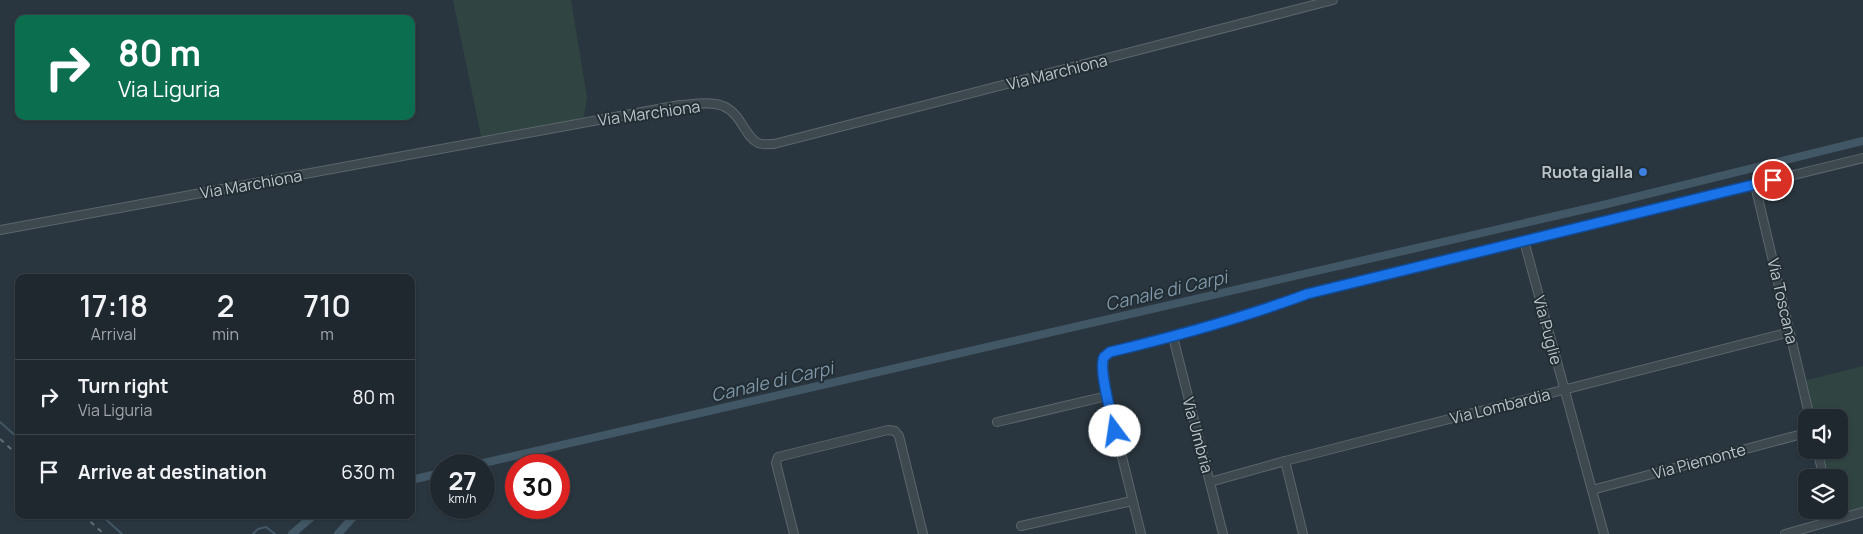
<!DOCTYPE html>
<style>
body{margin:0;font-family:Manrope,sans-serif;background:#2d343b;color:#f1f3f6;height:100vh;display:flex;flex-direction:column;font-size:19px;white-space:nowrap}
*{box-sizing:border-box;margin:0}
p{font-size:16px;color:#a2a6aa}
.icon{flex:none;width:28px;height:28px;fill:none;stroke:currentColor;stroke-width:2;stroke-linecap:round;stroke-linejoin:round}
.map{position:relative;flex:1;overflow:hidden}
.panel{position:absolute;left:15px;top:274px;width:400px;height:245px;display:flex;flex-direction:column;background:#20282f;border-radius:10px;box-shadow:0 1px 4px #0004,0 0 0 1px #3d444b}
.panel>*{flex:none}
.hud{position:absolute;left:15px;top:15px;width:400px;height:105px;border-radius:10px;box-shadow:0 1px 4px #0004,0 0 0 1px #3d444b;background:#0b6e4f;color:#fff;overflow:hidden}
.tools{position:absolute;left:1798px;top:409px;display:grid;gap:10px}
.tools a{display:grid;place-items:center;width:50px;height:50px;border-radius:10px;background:#20282f;box-shadow:0 1px 4px #0004,0 0 0 1px #3d444b;font-size:25px}
.speed{position:absolute;left:430px;top:454px;display:flex;gap:10px;font-size:25px;font-weight:700;text-align:center}
.speed>*{display:grid;place-content:center;width:65px;height:65px;border-radius:50%;background:#20282f;box-shadow:0 1px 4px #0004,0 0 0 1px #3d444b;line-height:1}
.speed small{font-size:12px;font-weight:400}
.speed .limit{border:8px solid #d22;background:#fff;color:#111}
.pin{position:absolute;display:grid;place-items:center;width:42px;height:42px;color:#fff;margin:-21px;border:2px solid #fff;border-radius:50%;box-shadow:0 1px 5px #0007}
.me{position:absolute;width:55px;margin:-28px;rotate:346deg;stroke-linejoin:round;filter:drop-shadow(0 0 4px #0008)}
.turn{display:flex;align-items:center;gap:18px;height:105px;padding:0 20px;font-size:22px}
.turn .icon{width:65px;height:65px;stroke-width:2.5}
.turn b{display:block;font-size:35px;line-height:42px}
.eta{display:flex;justify-content:space-evenly;align-items:center;height:85px;text-align:center}
.eta b{font-size:30px;font-weight:600;line-height:35px}
ul{padding:0;list-style:none}
li{display:flex;align-items:center;gap:15px;height:75px;padding:0 20px;border-top:1px solid #3d444b}
li div{flex:1}
li b{display:block;font-size:19px}
li em{font-style:normal}
.map>svg:first-child{display:block}
.green{fill:#304542}
.lines{fill:none;stroke-linecap:round;stroke-linejoin:round}
.stream{stroke:#425765;stroke-width:2}
.canal{stroke:#425765;stroke-width:8}
.street-casing{stroke:#5b666c;stroke-width:10}
.street{stroke:#3e484f;stroke-width:8}
.rail{stroke:#626f77;stroke-width:2;stroke-dasharray:5 5;stroke-linecap:butt}
.route-casing{stroke:#114b97;stroke-width:12}
.route{stroke:#1a73e8;stroke-width:9}
.shop-dot{fill:#3f7fe0;stroke:#222d34;stroke-width:2}
.labels{text-anchor:middle;dominant-baseline:central;stroke-width:4;stroke-linejoin:round;paint-order:stroke}
.street-label{font-size:16px;fill:#bac3c9;stroke:#222d34}
.poi-label{font-size:16px;font-weight:bold;fill:#bac3c9;stroke:#222d34;text-anchor:end}
.water-label{font-size:18px;font-style:italic;fill:#7f97a8;stroke:#222d34}
</style>
<div class="map">
<svg width="1863" height="534" viewBox="0 0 1863 534">
<rect width="100%" height="100%" fill="#2a363f"/>
<g class="green">
<path d="M453,0h118l16,97 -3,20 -97,23 -6,-4z"/>
<path d="M1863,366v151l-22,5 -3,-12 1,-32 -9,-1 -8,-27h17v-32l-25,-1 -10,-36z"/>
</g>
<g class="lines">
<g class="stream">
<path d="M0,422l19,17"/>
<path d="M101,515l21,19"/>
<path d="M253,534l5,-5 8,-2 9,7"/>
</g>
<g class="canal">
<path d="M475,465l1128,-260 260,-64"/>
<path d="M411,480l30,-7"/>
<path d="M292,534l22,-19"/>
<path d="M338,534l17,-19"/>
</g>
<g class="street-casing">
<g id="street">
<path d="M1755,185l55,233"/>
<path d="M0,230l680,-125c13,-1 31,-4 43,1 18,7 22,31 35,37 4,2 12,1 16,1l559,-144"/>
<path d="M1524,241l80,293"/>
<path d="M1173,337l50,197"/>
<path d="M997,422l110,-26"/>
<path d="M1817,450l7,28"/>
<path d="M1285,461l18,73"/>
<path d="M1210,482l75,-21 505,-129"/>
<path d="M1592,490l214,-57"/>
<path d="M1831,510l3,10"/>
<path d="M1021,526l111,-25"/>
<path d="M794,534l-18,-71 2,-6 110,-27 7,1 4,5 24,98"/>
<path d="M1141,534l-34,-138 -4,-29 1,-9 6,-6c67,-16 133,-34 197,-58l556,-136"/>
<path d="M1785,534l78,-22"/>
</g>
</g>
<use href="#street" class="street"/>
<g class="rail">
<path d="M0,439l19,17"/>
<path d="M83,515l21,19"/>
</g>
</g>
<g class="lines">
<g class="route-casing">
<path id="route" d="M1115,431c-3,-14 -17,-62 -11,-74 2,-2 4,-3 6,-5 67,-16 133,-34 197,-58l466,-114"/>
</g>
<use href="#route" class="route"/>
</g>
<circle class="shop-dot" cx="1643" cy="172" r="5"/>
<g class="labels">
<g class="street-label">
<text transform="translate(1057 72) rotate(-14)">Via Marchiona</text>
<text transform="translate(649 113) rotate(-8)">Via Marchiona</text>
<text transform="translate(251 184) rotate(-10)">Via Marchiona</text>
<text transform="translate(1783 301) rotate(77)">Via Toscana</text>
<text transform="translate(1548 330) rotate(75)">Via Puglie</text>
<text transform="translate(1500 406) rotate(-14)">Via Lombardia</text>
<text transform="translate(1198 435) rotate(75)">Via Umbria</text>
<text transform="translate(1699 461) rotate(-15)">Via Piemonte</text>
</g>
<g class="poi-label">
<text x="1633" y="172">Ruota gialla</text>
</g>
<g class="water-label">
<text transform="translate(1166 290) rotate(-13)">Canale di Carpi</text>
<text transform="translate(772 381) rotate(-13)">Canale di Carpi</text>
</g>
</g>
</svg>
<div class="tools">
<a><svg class="icon" aria-label="sound" viewBox="0 0 24 24"><path d="M4 9h4l5-4v14l-5-4H4zM17 9q2 3 0 6"/></svg></a>
<a><svg class="icon" aria-label="layers" viewBox="0 0 24 24"><path d="M12 4l9 5-9 5-9-5zM3 14l9 5 9-5"/></svg></a>
</div>
<div class="speed"><div>27<small>km/h</small></div><div class="limit">30</div></div>
<div class="pin" style="left:1773px;top:180px;background:#d93025"><svg class="icon" aria-label="arrive" viewBox="0 0 24 24"><path d="M6 21V4h12l-3 4 3 4H6"/></svg></div>
<svg class="me" style="left:1115px;top:431px" viewBox="-20 -20 40 40"><circle r="19" fill="#fff"/><path d="M0-13L10 11 0 6-10 11z" fill="#1a73e8"/></svg>
<div class="hud">
<div class="turn"><svg class="icon" aria-label="right" viewBox="0 0 24 24"><path d="M7 20v-9h11M14 6l5 5-5 5"/></svg><div><b>80 m</b>Via Liguria</div></div>
</div>
<section class="panel">
<div class="eta">
<div><b>17:18</b><p>Arrival</p></div>
<div><b>2</b><p>min</p></div>
<div><b>710</b><p>m</p></div>
</div>
<ul>
<li><svg class="icon" aria-label="right" viewBox="0 0 24 24"><path d="M7 20v-9h11M14 6l5 5-5 5"/></svg><div><b>Turn right</b><p>Via Liguria</p></div><em>80 m</em></li>
<li><svg class="icon" aria-label="arrive" viewBox="0 0 24 24"><path d="M6 21V4h12l-3 4 3 4H6"/></svg><div><b>Arrive at destination</b></div><em>630 m</em></li>
</ul>
</section>
</div>
